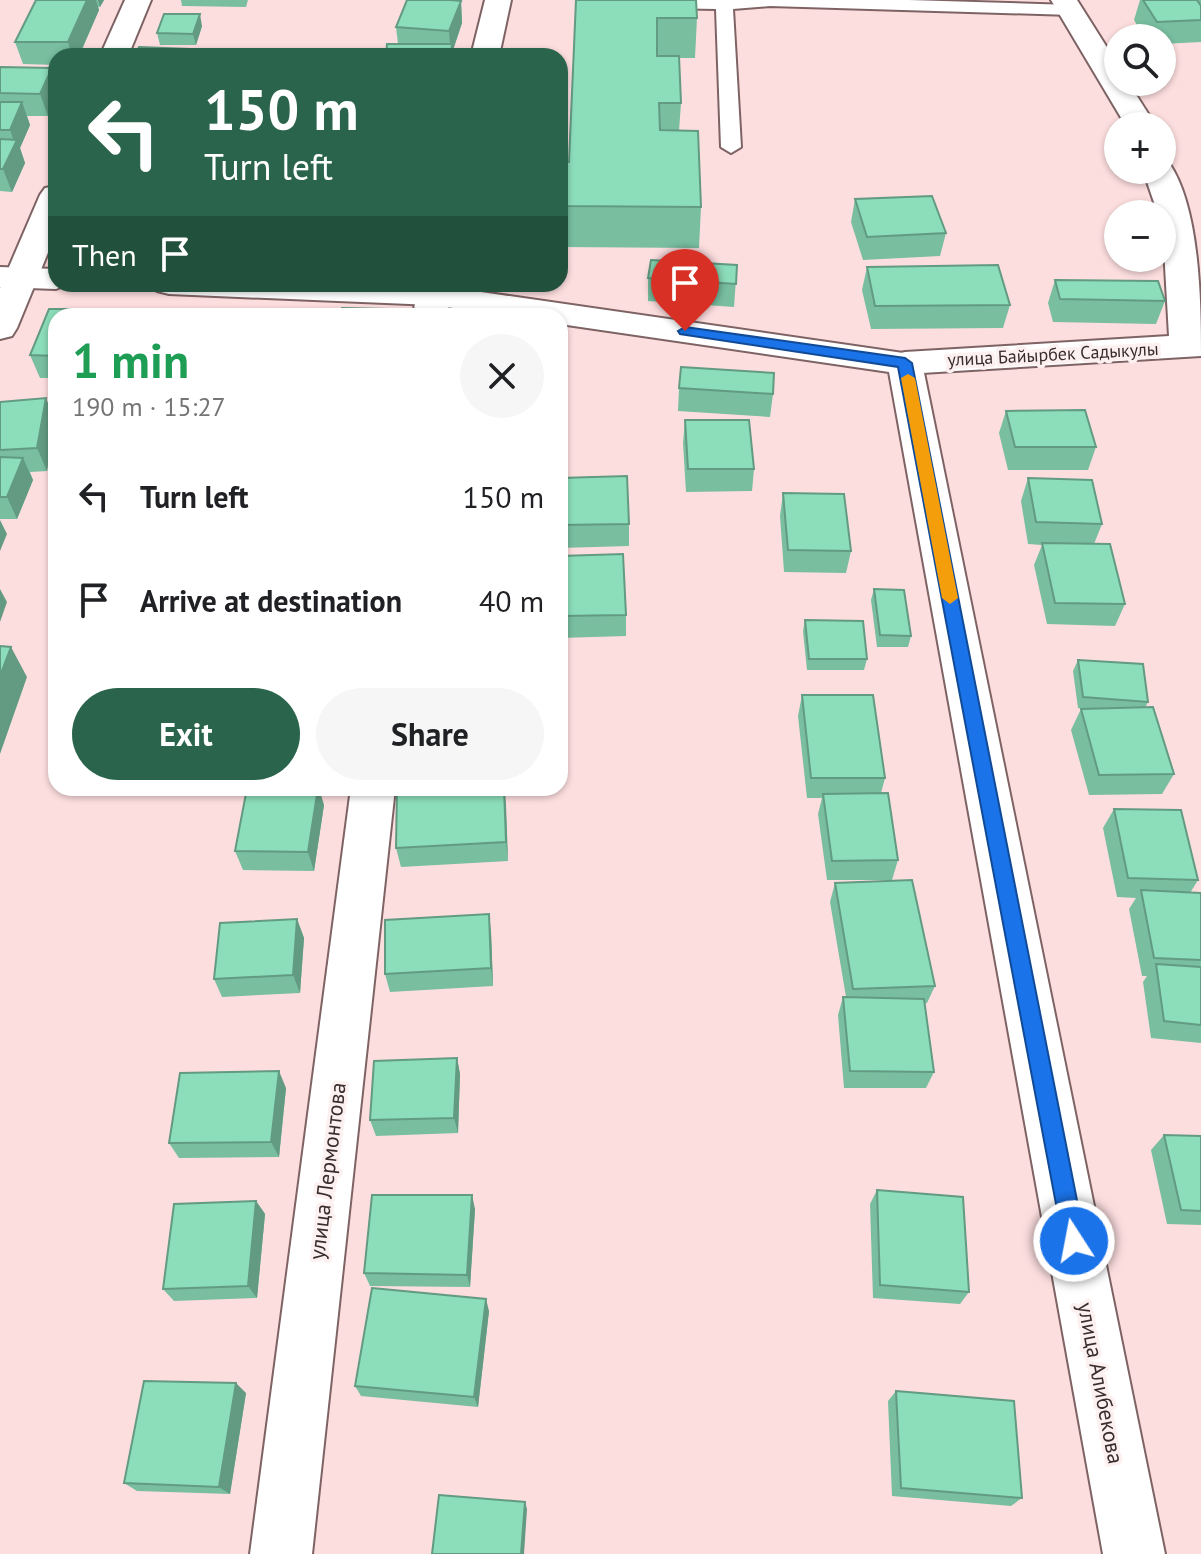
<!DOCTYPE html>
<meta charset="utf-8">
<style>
body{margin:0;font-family:"PT Sans",sans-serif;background:#f6f6f6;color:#202124;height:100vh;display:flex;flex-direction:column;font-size:30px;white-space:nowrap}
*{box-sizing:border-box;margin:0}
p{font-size:26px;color:#757577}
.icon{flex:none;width:44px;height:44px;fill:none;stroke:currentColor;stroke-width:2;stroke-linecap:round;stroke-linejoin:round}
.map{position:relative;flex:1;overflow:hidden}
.sheet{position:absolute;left:48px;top:308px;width:520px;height:488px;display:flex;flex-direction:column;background:#fff;border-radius:24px;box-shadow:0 2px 6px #0004}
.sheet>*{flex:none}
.guide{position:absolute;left:48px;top:48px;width:520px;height:244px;border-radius:24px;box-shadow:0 2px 6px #0004;background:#2a644c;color:#fff;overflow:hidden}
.tools{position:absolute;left:1104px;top:24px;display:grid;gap:16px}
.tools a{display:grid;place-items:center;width:72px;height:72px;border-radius:50%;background:#fff;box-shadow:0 2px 6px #0004;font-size:40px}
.pin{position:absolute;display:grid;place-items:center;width:68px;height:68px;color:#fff;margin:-82px -34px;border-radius:50% 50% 50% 0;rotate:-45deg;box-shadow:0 0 8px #0007}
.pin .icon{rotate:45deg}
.me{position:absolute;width:88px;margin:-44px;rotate:349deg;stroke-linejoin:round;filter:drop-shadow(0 0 6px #0008)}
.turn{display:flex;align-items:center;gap:28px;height:168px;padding:0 24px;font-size:36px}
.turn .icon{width:104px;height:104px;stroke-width:2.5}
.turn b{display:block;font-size:56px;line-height:68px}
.then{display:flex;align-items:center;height:76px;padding:0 24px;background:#0003;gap:16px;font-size:30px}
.round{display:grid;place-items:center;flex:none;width:84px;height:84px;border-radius:42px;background:#f6f6f6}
.head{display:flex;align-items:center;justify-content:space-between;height:136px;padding:0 24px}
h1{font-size:48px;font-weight:600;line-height:60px;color:#1e9e55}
.action{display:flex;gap:16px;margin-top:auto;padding:16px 24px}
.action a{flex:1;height:92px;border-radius:48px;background:#2a644c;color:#fff;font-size:32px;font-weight:600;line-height:92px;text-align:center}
.action a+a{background:#f6f6f6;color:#202124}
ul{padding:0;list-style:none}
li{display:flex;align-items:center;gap:24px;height:104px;padding:0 24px}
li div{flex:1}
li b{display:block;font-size:30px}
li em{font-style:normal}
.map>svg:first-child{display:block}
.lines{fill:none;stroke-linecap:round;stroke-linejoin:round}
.lane-casing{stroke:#7e6364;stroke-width:4}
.street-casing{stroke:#7e6364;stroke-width:4}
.secondary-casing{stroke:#7e6364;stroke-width:4}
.lane{fill:#fff;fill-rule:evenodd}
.street{fill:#fff;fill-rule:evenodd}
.secondary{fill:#fff;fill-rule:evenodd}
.wall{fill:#78be9f}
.shaded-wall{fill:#629b82}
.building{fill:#8cddb9;stroke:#629b82;stroke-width:2}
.route{fill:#1a73e8;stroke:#114b97;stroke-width:2}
.slow{fill:#f59e0b}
.labels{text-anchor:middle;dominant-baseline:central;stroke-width:7;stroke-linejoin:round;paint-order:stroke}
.far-street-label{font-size:18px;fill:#392d2d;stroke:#fdf0f0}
.street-label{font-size:22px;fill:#392d2d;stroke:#fdf0f0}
</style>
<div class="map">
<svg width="1201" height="1554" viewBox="0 0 1201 1554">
<rect width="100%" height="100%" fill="#fddedf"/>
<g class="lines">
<g class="lane-casing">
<path id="lane" d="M653,0h256l162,5 9,5 -9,5 -301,-9 -37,3 8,138 -10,6 -10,-6 -5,-138 -56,-1 -6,-1z"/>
</g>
<g class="street-casing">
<g id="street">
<path d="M125,0h26l-23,56h-28z"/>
<path d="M485,0h26l-12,56h-28z"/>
<path d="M1051,0h26l41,65v17h10l28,44h-30z"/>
<path d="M1162,162l7,1c31,45 32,139 32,193l-296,18 -12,-3 -5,-8 5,-8 12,-3 264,-16 -7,-122h-4l-15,-44h19z"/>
<path d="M56,186v47l-39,95 -5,8 -12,3v-51l40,-93 5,-7z"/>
<path d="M418,284h34l-5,32h-34z"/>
<path d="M351,788h44l-83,766h-62z"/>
</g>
</g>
<g class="secondary-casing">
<g id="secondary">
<path d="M0,267l56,2v15h13l-13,5 -56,-2z"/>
<path d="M152,284l281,1 484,70 5,8 243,1191h-62l-214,-1182 -329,-48v-8h-54l-73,-11 -264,-11 -12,-3z"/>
</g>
</g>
<use href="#lane" class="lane"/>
<use href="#street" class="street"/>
<use href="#secondary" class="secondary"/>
</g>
<g class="wall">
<path d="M36,0h68l-4,7h-2l1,3 -20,46h-23v9l-33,-1 -8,-22z"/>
<path d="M181,0h67l-2,7 -64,-1z"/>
<path d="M576,0l121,18 -2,40h-16l2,45 -2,28 22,76 -2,41 -139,-1v-85h9z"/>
<path d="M1140,0h61v42l-39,2v-6h-17l-11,-18z"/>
<path d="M461,1l1,22 -9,27 -55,-6 -2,-17z"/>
<path d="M202,26l-6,19h-36l-3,-12z"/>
<path d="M0,67l52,1 -4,48h-21l3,9 -10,23 5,15 -13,29 -12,-1z"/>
<path d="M855,199l91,34 -6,23 -77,4 -12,-38z"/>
<path d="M737,265l-3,42 -86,-6v-23z"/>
<path d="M867,267l143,38 -7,23 -132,1 -9,-39z"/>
<path d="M1055,280l110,21 -9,23 -103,-2 -5,-19z"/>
<path d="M49,309h48l3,7h-44v62h-16l-10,-23z"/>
<path d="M679,388l94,6 -3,23 -92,-6z"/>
<path d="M0,402l55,19 -8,50 -17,1 3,8 -16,39h-17z"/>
<path d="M1006,411l90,36 -8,23h-80l-9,-37z"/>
<path d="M685,420l69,49 -2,22 -66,1 -3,-49z"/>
<path d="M560,478l69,46v22l-69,2z"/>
<path d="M1028,478l74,46 -8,20 31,60 -10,22 -68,-2 -13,-59 8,-20 -14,-1 -7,-43z"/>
<path d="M783,493l68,58 -5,22 -62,-1 -4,-56z"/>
<path d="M560,556l66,59v21l-66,2z"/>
<path d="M874,589l37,47 -3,11h-31l-6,-47z"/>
<path d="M805,620l62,39 -3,11h-57l-4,-39z"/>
<path d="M1078,660l70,42 -3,6 29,66 -12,20 -73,1 -18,-65 10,-21h7l-10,-1 -5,-37z"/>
<path d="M802,695l83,83 -4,15 17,67 -6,20h-65l-9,-66 4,-16h-15l-9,-82z"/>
<path d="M504,788l4,73 -107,6 -5,-19z"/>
<path d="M324,805l-10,66 -71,-1 -8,-19z"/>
<path d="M1114,809l84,71 -8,13h11v150l-50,-5 -8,-56 4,-6h-5l-13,-67 7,-11 -19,-1 -14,-69z"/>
<path d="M835,883l100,103 -8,17 -3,1 10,68 -8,16h-82l-6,-73 5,-18h3l-16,-95z"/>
<path d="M297,919l7,19 -4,55 -78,4 -8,-18z"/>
<path d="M491,932l2,54 -103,6 -5,-18z"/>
<path d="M457,1058l3,16 -2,59 -82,3 -6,-16z"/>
<path d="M286,1088l-7,69 -100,1 -10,-15z"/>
<path d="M1164,1135l37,1v89l-34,-1 -16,-74z"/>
<path d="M877,1190l92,102 -9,12 -87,-6 -3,-94z"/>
<path d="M256,1201l9,13 -8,84 -83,3 -11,-12z"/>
<path d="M475,1209l-5,78 -100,-1 -6,-13z"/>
<path d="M489,1311l-11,96 -117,-11 -6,-10z"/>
<path d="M896,1391l126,107 -11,8 -119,-10 -4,-95z"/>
<path d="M246,1393l-16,101 -93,-3 -13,-8z"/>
</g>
<g class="shaded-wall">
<path d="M87,0h9l3,10 -20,46h-7l-4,-14z"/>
<path d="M98,0h6l-4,7z"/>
<path d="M461,1l1,22 -9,27v6h-2l-2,-25z"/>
<path d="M200,14l2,12 -6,19 -3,-11z"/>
<path d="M52,68l4,11v19l-8,18 -8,-22z"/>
<path d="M22,102l8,23 -10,23 5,15 -13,29 -9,-23 12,-25 -5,-14z"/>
<path d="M46,398l9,23 -8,50 -10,-23z"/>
<path d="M23,458l10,22 -16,39 -10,-22z"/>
<path d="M0,520l7,14 -7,17z"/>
<path d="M0,589l7,13 -7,20z"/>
<path d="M11,647l16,30 -27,77v-78z"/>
<path d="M318,788h1l5,17 -10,66 -6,-19z"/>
<path d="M504,788l2,16 2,57 -2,-19z"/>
<path d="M489,914l2,18 2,54 -2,-18z"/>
<path d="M297,919l7,19 -4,55 -7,-18z"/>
<path d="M457,1058l3,16 -2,59 -4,-15z"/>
<path d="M279,1071l7,17 -7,69 -8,-15z"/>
<path d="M472,1195l3,14 -5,78 -3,-12z"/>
<path d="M256,1201l9,13 -8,84 -9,-12z"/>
<path d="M486,1299l3,12 -11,96 -4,-10z"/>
<path d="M236,1383l10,10 -16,101 -11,-7z"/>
<path d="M525,1502l2,7 -3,45h-3z"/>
</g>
<g class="building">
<path d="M36,0h51l-19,42h-53z"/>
<path d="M407,0h43l11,1 -12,30 -53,-4z"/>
<path d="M576,0h120l1,18h-40v38h22l2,47h-22l1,27 38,1 3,76 -141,-1v-44h9z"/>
<path d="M1143,0h54l4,6v14l-44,2z"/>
<path d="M164,14h36l-7,20 -36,-1z"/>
<path d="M387,44h65l-1,12h-65z"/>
<path d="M139,47l50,2 -3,7h-51z"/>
<path d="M0,67l52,1 -12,26 -40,-1z"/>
<path d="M0,102h22l-12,28h-10z"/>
<path d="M0,139l17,1 -14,29h-3z"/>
<path d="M932,196l14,37 -79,4 -12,-38z"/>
<path d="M651,260l86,5 -1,19 -88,-6z"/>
<path d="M998,265l12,40 -135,1 -8,-39z"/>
<path d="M1055,280l103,1 7,20 -105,-2z"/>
<path d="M342,308l45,1 -2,7h-45z"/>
<path d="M49,309h48l-2,7h-39v40l-26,-1z"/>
<path d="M452,311l46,3v2h-48z"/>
<path d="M681,367l93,6 -1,21 -94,-6z"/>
<path d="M46,398l-9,50 -37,2v-48z"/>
<path d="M1085,410l11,37h-81l-9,-36z"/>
<path d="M685,420h64l5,49h-66z"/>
<path d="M0,457l23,1 -16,39h-7z"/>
<path d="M627,476l2,48 -69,1v-47z"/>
<path d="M1028,478l64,2 10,44 -66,-2z"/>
<path d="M783,493l61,1 7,57 -63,-1z"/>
<path d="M1042,543l68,1 15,60 -70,-1z"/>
<path d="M623,554l3,61 -66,1v-60z"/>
<path d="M874,589l30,1 7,46 -31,-1z"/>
<path d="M805,620l58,1 4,38h-58z"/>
<path d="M0,646l11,1 -11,29z"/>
<path d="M1078,660l65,4 5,38 -65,-5z"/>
<path d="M802,695h71l12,83h-74z"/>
<path d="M1153,707l21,67 -75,1 -18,-66z"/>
<path d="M247,788h71l-10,64 -73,-1z"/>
<path d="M422,788h82l2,54 -110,6 1,-59z"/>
<path d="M888,793l10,67 -66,1 -9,-67z"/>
<path d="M1114,809l67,1 17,70 -70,-2z"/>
<path d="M912,880l23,106 -82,3 -18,-106z"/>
<path d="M1141,890l60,3v67l-47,-2z"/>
<path d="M489,914l2,54 -106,6v-54z"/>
<path d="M297,919l-4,56 -79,4 6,-56z"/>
<path d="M1156,964l45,3v58l-37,-4z"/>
<path d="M843,997l81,2 10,73 -84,-1z"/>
<path d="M457,1058l-3,60 -84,2 4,-59z"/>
<path d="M279,1071l-8,71 -102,1 11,-70z"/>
<path d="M1164,1135l37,1v75l-20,-1z"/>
<path d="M877,1190l86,7 6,95 -89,-7z"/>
<path d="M372,1195h100l-5,80 -103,-2z"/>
<path d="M256,1201l-8,85 -85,3 11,-85z"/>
<path d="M372,1288l114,11 -12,98 -119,-11z"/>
<path d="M144,1381l92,2 -17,104 -95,-4z"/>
<path d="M896,1391l118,10 8,97 -121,-10z"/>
<path d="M439,1495l86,7 -4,52h-89z"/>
</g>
<path class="route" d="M685,327l220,31 7,5 173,878 -3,8 -8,3 -8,-3 -3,-8 -165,-874 -218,-33 -2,-3z"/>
<path class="slow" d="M908,374l7,4 43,220 -8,6 -8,-6 -41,-220z"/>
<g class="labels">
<g class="far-street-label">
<text transform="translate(1053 354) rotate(-3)">улица Байырбек Садыкулы</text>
</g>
<g class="street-label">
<text transform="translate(327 1171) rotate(-83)">улица Лермонтова</text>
<text transform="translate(1101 1383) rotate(79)">улица Алибекова</text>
</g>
</g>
</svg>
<div class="tools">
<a><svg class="icon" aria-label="search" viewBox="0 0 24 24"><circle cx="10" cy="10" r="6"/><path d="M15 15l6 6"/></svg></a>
<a>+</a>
<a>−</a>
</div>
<div class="pin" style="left:685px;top:331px;background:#d93025"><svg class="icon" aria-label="arrive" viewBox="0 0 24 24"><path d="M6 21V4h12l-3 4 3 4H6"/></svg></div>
<svg class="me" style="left:1074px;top:1241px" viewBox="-20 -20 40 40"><circle r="17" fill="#1a73e8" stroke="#fff" stroke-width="3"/><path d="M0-11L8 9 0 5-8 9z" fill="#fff"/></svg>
<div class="guide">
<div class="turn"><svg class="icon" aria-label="left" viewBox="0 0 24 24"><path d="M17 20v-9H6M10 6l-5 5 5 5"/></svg><div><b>150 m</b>Turn left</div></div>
<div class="then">Then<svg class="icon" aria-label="arrive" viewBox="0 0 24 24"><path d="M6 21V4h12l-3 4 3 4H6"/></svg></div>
</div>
<section class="sheet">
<div class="head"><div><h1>1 min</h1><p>190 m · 15:27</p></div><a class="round"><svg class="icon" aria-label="close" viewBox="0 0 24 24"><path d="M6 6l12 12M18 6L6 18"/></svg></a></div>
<ul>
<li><svg class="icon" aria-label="left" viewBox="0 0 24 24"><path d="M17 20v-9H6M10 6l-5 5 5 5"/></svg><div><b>Turn left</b></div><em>150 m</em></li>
<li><svg class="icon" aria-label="arrive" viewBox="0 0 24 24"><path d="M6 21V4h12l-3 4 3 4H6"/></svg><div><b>Arrive at destination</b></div><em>40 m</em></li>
</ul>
<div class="action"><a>Exit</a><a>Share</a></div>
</section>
</div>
